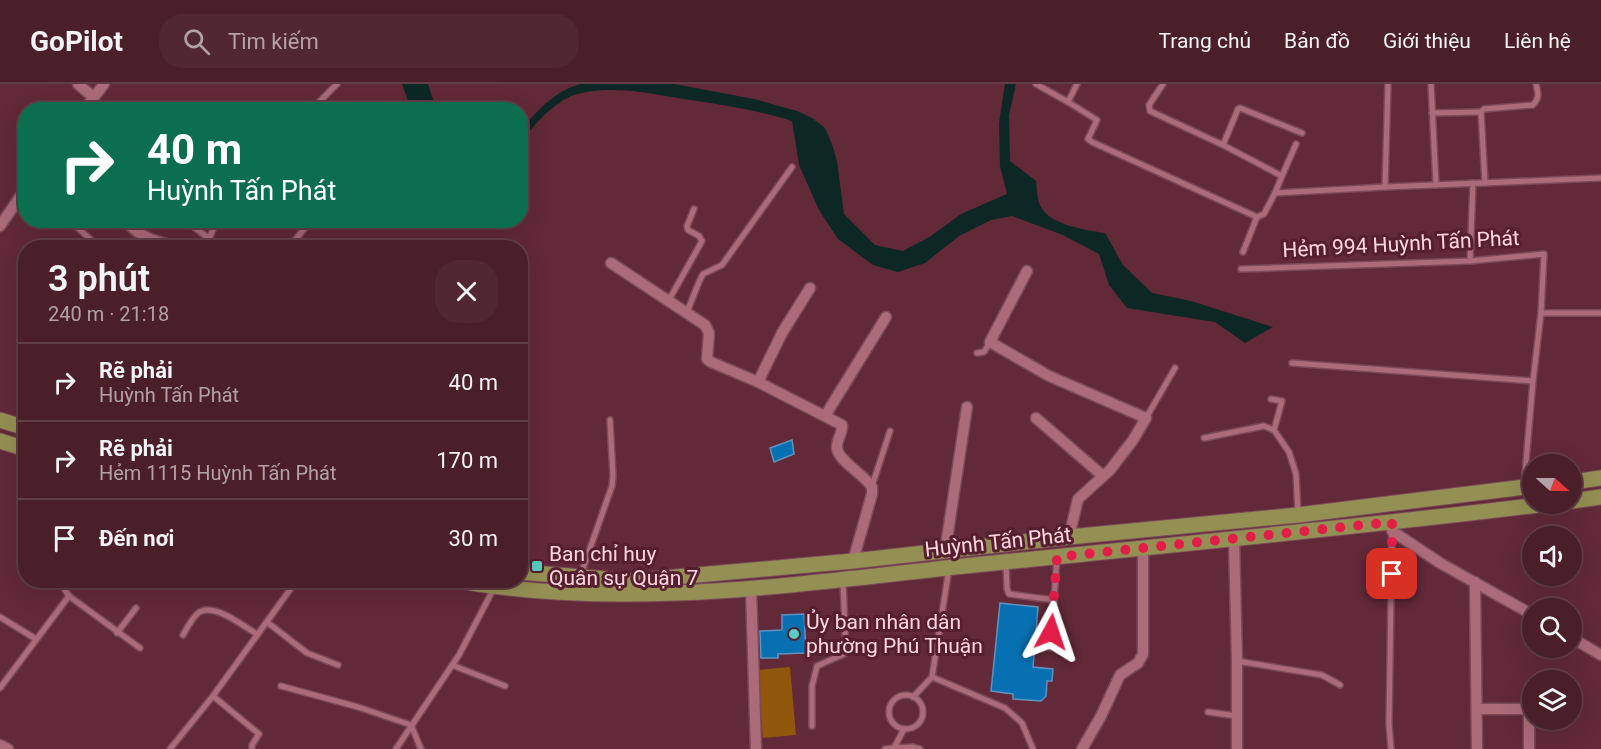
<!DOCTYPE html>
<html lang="vi">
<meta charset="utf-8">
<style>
body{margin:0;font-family:Roboto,sans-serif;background:#512732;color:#f1f3f6;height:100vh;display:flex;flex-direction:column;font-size:22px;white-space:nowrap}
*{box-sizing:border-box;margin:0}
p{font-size:20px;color:#b2a2a8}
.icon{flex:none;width:33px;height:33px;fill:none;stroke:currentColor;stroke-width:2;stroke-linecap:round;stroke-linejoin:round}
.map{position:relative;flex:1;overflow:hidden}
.side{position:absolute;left:18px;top:156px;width:510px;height:348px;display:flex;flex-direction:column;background:#4a1f2a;border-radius:24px;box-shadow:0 6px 24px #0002,0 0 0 2px #613d47}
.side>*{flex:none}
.hud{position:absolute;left:18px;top:18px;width:510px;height:126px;border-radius:24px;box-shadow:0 6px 24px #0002,0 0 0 2px #613d47;background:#0b6e4f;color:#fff;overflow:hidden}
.needle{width:39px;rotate:111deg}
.buttons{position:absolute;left:1522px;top:370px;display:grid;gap:12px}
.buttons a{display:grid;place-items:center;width:60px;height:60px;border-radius:50%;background:#4a1f2a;box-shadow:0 6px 24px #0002,0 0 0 2px #613d47;font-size:30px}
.pin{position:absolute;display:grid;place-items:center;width:51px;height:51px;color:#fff;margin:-26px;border-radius:12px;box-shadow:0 3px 9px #0006}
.me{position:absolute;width:66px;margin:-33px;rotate:5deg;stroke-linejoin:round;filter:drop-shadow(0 0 4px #0008)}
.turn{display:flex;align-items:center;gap:21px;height:126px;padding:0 30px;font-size:27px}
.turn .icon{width:78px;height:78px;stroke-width:2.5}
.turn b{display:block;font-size:42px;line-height:51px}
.round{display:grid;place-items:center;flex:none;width:63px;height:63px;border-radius:24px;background:#512732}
.head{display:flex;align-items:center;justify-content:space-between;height:102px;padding:0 30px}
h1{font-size:36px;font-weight:600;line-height:45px}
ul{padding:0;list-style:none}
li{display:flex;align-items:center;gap:18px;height:78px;padding:0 30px;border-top:2px solid #613d47}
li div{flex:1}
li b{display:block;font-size:22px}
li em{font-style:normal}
header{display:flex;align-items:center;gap:36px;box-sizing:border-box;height:84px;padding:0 30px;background:#4a1f2a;border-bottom:2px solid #613d47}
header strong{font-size:28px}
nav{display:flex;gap:33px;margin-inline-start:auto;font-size:21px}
.search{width:420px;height:54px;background:#512732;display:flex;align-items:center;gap:15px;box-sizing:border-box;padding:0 21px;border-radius:24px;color:#b2a2a8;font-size:22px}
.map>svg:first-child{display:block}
.green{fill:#90560a}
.water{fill:#0d2724}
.building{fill:#0670b2;stroke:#6193be;stroke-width:1.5}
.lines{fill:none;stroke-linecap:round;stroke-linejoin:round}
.lane-casing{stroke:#7b4a59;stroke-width:8}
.street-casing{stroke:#7b4a59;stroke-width:13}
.primary-casing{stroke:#7b4a59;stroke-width:17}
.lane{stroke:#ab6b79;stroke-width:5}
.street{stroke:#ab6b79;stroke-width:10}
.primary{stroke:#949053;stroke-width:15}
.route{stroke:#e11d48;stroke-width:10;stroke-dasharray:0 18}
.poi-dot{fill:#57cec1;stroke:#561e2e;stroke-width:2}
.labels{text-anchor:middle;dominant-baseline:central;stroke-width:6;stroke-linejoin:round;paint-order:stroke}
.street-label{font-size:21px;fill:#fcd7de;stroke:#561e2e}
.poi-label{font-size:21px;fill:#fcd7de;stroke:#561e2e;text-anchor:start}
</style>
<header>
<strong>GoPilot</strong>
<div class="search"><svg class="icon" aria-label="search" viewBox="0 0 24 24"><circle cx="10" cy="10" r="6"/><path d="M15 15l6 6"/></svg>Tìm kiếm</div>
<nav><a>Trang chủ</a><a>Bản đồ</a><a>Giới thiệu</a><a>Liên hệ</a></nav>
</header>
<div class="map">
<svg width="1601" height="665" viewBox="0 0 1601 665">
<rect width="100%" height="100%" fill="#622938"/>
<path class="green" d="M790,583l6,68 -33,3 -6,-68z"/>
<g class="water">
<path d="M402,0h26l8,25h-25z"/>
<path d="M581,0h93l80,15 43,12 15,7 13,10 7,16 5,17 7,53 31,31 28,6 28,-15 30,-22 46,-20 -7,-28 -1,-43 6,-39h11l-7,31 1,46 26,20c1,7 1,18 4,24 8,20 46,25 65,28l18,32 29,28 39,8 82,26 -28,16 -30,-21 -88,-14 -18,-23 -10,-31 -36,-19 -51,-19 -21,4 -32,16 -34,27 -27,9 -25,-7 -35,-26 -19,-29 -20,-45 -7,-44c-35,-11 -72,-17 -108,-22 -36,-6 -78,-15 -113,-3 -21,10 -36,28 -50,46v-11c15,-20 35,-41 60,-47z"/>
</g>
<g class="building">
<path d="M792,356l2,14 -20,8 -4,-14z"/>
<path d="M1000,519l38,4 -5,60 20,2 -1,12h-5l-1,15 -5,5 -28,-2v-5l-22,-3z"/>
<path d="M804,530l2,39 -28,1v4h-17l-1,-27 22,-1v-15z"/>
</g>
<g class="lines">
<g class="lane-casing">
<g id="lane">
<path d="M1036,0l32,18"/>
<path d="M1077,0l-9,18 29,18 -9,19 4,3 165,75 7,-3 11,-21 110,-6 216,-9"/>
<path d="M1163,0l-14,21 1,6 73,34 57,30 2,1 -7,17"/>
<path d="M1431,0l5,101"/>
<path d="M309,26l9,-7 19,-19"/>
<path d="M1432,29l49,-1"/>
<path d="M1223,61l15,-36 2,-1 62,25"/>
<path d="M1282,92l14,-32"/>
<path d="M1485,99l-4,-71 3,-3 49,-4c7,-7 5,-13 3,-21"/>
<path d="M1385,103l3,-103"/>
<path d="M69,136l31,28"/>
<path d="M190,140l31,24"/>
<path d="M209,155l8,-19"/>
<path d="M289,164l22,-28"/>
<path d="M1243,168l14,-35"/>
<path d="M1470,177l3,-78"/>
<path d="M1241,185l229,-8 74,-7 -3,59 -8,68 -9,104"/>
<path d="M669,216l33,-59 -3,-5 -11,-6 -1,-4 7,-17"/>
<path d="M687,228l12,-30 4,-8 19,-9 70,-98"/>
<path d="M1541,229h60"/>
<path d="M977,269l7,-1 6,-10"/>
<path d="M1292,279l241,18"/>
<path d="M1271,315l11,2 -8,29"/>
<path d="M1146,334l29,-50"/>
<path d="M1204,354l60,-12 10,4 15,22 7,22 2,39"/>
<path d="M872,402l18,-55"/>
<path d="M1006,480l1,25 2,5 45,6 3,-43"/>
<path d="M581,490l31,-88 1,-10 -3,-56"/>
<path d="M69,512l71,52"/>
<path d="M0,533l36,22"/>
<path d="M267,538l40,31 31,12"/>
<path d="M117,549l19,-25"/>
<path d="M183,551c4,-7 8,-15 14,-21 14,-14 46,12 60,20"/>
<path d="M1050,564l4,-48"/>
<path d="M1237,577l85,14 18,10"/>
<path d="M452,581l53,21"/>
<path d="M932,593l73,31 17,15 11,26"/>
<path d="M281,602l77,21 53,18 10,24"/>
<path d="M0,604l69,-92 -4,-6 -1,-10"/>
<circle cx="906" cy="628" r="17"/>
<path d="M213,612l46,38 -7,11v4"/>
<path d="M913,613l19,-20 17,-108"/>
<path d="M1208,628l29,4"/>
<path d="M812,642v-40l5,-20 29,-13 -3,-72"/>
<path d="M904,645l-10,19 19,-1 7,2"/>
<path d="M170,665l43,-53 84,-116"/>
<path d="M396,665l63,-94 35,-67"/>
<path d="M885,665l9,-1"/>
<path d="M1391,665l-2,-25 3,-192"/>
</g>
</g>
<g class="street-casing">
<g id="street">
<path d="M78,0l15,13"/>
<path d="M84,26l20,-26"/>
<path d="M126,136c11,18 33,21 51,28"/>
<path d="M0,142l26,-38"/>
<path d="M611,179l94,62 4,8 -2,26 4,3 47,20 84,43c1,8 -6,15 -5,23 1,13 28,27 35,39v7l-19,67"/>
<path d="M1027,187l-37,71 59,34 97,42 -13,22 -23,30 -32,29 -9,38"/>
<path d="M758,298l24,-49 28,-45"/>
<path d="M825,332l61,-99"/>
<path d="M1036,334l67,58"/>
<path d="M1392,447l48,32 93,52"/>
<path d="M1234,455l3,122v88"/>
<path d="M945,468l22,-145"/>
<path d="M1475,498l2,167"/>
<path d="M751,505l5,160"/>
<path d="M1572,554l29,17"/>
<path d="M1477,625h52v40"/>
<path d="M0,661l8,4"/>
<path d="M1082,665l19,-33 19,-41 18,-12 5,-9v-106"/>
</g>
</g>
<g class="primary-casing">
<g id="primary">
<path d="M0,336l26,8"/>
<path d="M0,357l26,8"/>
<path d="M1572,398l29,-4"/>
<path d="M1572,417l29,-4"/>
<path d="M520,488l111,9 222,-20 216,-24 229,-22 235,-29"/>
<path d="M454,496c169,31 342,4 511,-14 194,-20 388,-38 581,-62"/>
</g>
</g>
<use href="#lane" class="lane"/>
<use href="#street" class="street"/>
<use href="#primary" class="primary"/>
</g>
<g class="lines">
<path class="route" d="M1051,548l6,-75 335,-35v52"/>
</g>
<g class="poi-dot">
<rect x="531" y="476" width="12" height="12" rx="3"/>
<circle cx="794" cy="550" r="6"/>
</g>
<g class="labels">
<g class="street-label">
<text transform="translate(1401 160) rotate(-3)">Hẻm 994 Huỳnh Tấn Phát</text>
<text transform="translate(998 458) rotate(-6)">Huỳnh Tấn Phát</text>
</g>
<g class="poi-label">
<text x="549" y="470">Ban chỉ huy<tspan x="549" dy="24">Quân sự Quận 7</tspan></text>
<text x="806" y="538">Ủy ban nhân dân<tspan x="806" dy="24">phường Phú Thuận</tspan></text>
</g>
</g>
</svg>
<div class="buttons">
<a><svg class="needle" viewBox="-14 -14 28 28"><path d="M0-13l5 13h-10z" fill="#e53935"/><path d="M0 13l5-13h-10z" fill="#b2a2a8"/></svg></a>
<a><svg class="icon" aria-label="sound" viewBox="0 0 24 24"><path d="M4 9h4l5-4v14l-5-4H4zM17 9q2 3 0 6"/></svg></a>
<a><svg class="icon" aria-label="search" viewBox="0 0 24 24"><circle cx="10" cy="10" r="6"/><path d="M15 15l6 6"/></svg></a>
<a><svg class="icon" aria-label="layers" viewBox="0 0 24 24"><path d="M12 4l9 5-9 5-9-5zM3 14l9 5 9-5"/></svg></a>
</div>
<div class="pin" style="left:1392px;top:490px;background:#d93025"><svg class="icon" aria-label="arrive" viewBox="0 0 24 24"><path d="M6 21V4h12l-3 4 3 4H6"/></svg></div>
<svg class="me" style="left:1051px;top:548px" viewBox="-20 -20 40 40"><path d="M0-17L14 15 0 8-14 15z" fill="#e11d48" stroke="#fff" stroke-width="4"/></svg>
<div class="hud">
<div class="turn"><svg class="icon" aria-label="right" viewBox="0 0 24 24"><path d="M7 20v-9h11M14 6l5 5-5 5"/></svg><div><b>40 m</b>Huỳnh Tấn Phát</div></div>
</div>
<section class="side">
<div class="head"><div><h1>3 phút</h1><p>240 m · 21:18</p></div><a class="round"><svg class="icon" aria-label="close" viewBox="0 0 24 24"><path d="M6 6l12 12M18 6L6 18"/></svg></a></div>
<ul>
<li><svg class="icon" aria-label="right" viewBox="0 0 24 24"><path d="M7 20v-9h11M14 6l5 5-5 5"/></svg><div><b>Rẽ phải</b><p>Huỳnh Tấn Phát</p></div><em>40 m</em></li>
<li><svg class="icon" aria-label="right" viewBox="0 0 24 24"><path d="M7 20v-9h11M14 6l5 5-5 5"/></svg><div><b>Rẽ phải</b><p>Hẻm 1115 Huỳnh Tấn Phát</p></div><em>170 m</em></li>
<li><svg class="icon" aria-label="arrive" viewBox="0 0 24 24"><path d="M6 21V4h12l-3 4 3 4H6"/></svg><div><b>Đến nơi</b></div><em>30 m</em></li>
</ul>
</section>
</div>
